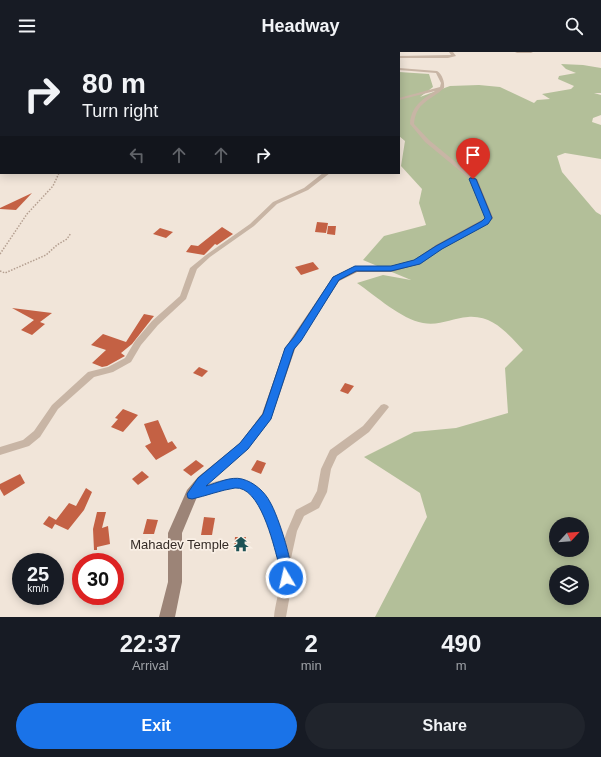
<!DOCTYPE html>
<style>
body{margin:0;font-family:Arial,sans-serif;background:#20242c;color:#f1f3f6;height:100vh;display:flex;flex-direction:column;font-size:15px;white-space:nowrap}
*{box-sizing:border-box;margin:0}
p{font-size:13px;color:#9ea1a6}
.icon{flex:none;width:22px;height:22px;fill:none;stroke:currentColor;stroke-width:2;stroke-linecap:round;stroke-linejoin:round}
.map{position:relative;height:565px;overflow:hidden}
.panel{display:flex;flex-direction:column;background:#171b24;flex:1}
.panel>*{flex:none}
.guide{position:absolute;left:0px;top:0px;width:400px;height:122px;box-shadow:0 2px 10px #0003;background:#171b24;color:#f1f3f6;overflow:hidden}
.needle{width:26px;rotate:64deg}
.fabs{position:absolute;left:549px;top:465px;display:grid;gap:8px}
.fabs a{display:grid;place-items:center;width:40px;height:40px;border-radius:50%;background:#171b24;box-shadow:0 2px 10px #0003;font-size:20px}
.speed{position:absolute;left:12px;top:501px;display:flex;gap:8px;font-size:20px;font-weight:700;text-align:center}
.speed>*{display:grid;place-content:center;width:52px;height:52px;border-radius:50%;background:#171b24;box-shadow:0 2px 10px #0003;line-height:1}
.speed small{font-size:10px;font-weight:400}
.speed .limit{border:6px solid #d22;background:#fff;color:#111}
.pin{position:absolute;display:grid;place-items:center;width:34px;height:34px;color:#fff;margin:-41px -17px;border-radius:50% 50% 50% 0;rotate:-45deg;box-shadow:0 0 4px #0007}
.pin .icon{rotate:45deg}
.me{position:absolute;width:44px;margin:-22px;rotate:351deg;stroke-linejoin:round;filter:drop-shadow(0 0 3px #0008)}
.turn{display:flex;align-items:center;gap:14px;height:84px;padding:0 16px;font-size:18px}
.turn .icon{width:52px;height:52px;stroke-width:2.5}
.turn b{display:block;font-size:28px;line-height:34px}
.lanes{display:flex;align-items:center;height:38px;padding:0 16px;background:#0003;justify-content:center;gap:20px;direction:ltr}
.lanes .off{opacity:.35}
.eta{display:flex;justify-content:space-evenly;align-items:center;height:68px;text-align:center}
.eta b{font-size:24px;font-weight:600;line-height:28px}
.button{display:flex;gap:8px;margin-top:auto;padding:8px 16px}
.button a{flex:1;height:46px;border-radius:24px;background:#1a73e8;color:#fff;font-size:16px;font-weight:600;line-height:46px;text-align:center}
.button a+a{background:#20242c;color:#f1f3f6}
header{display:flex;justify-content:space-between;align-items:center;height:52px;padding:0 16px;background:#171b24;font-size:18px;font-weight:600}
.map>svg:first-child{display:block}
.green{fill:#b3bf99;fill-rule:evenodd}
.building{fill:#c46144}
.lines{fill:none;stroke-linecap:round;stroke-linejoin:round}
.path{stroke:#b49f90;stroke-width:1.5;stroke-dasharray:1.5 1.5;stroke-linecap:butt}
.street{fill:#c8b5a5;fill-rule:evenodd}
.secondary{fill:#9c8477;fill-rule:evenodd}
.route{fill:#1a73e8;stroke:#114b97}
.labels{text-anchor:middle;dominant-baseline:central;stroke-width:3.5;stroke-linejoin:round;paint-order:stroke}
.near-poi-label{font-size:13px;fill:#342b26;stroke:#f9efe5;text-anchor:end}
</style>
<header><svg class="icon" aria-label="menu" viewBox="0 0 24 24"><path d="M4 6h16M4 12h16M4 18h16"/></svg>Headway<svg class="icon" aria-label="search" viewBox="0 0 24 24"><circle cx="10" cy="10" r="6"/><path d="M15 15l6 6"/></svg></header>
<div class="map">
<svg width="601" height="565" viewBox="0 0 601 565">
<rect width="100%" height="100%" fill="#f1e5d9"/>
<g class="green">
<path d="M0,0h349l-348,1 -1,93z"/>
<path d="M561,12l22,1 18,3v25h-7l7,2v20l-8,3 -1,4 9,3v34l-36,-6 -8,3 5,16 34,40 5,3v402h-226l52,-100 -7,-24 -56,-36 50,-25 42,-4 52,-15 -3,-45 18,-18c-15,-16 -30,-35 -55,-33 -16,1 -28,9 -45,6 -22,-4 -47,-27 -66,-40l26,-8 28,5 -48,-20 21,-24 42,-11 -7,-22 3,-14 -21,-23 4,-25 -6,-5v-64l30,2 4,13 -13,10 30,-11 29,-1 21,2 34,16 3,-3 13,-1 -8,-5 29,-5 3,-3 -16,-7 1,-3 17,-3 -10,-4zM556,472h26v26h-26zM556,520h26v26h-26z"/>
</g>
<g class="building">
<path d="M32,141l-16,17 -16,-1v-1z"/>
<path d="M317,170l11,1 -2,10 -11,-1z"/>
<path d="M328,174h8l-1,9 -8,-1z"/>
<path d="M222,175l11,7 -16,11 -2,-1 -11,11 -18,-3 5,-7 7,1z"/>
<path d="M160,176l13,4 -7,6 -13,-4z"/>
<path d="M313,210l6,7 -18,6 -6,-8z"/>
<path d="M12,256l40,5 -12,9 5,2 -13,11 -11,-5 13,-10z"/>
<path d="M144,262l10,2 -22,28 -11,9 4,3 -18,10 -5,1 -10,-4 14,-13 -15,-5 12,-11 23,8z"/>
<path d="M199,315l9,4 -6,6 -9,-4z"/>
<path d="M345,331l9,3 -6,8 -8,-3z"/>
<path d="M123,357l15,6 -15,17 -12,-5 7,-8 -3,-1z"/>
<path d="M158,368l10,23 4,-2 5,7 -21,12 -11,-14 6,-3 -7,-19z"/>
<path d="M196,408l8,6 -13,10 -8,-6z"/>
<path d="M257,408l9,3 -5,11 -10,-4z"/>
<path d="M142,419l7,6 -11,8 -6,-6z"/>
<path d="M20,422l5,9 -21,13 -4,-7v-5z"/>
<path d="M86,436l6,4 -8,18 -16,20 -13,-6 -3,5 -9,-5 6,-8 7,4 13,-17 7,3z"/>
<path d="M97,460h9l-4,16 6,-2 2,18 -13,3v3h-3l-1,-21z"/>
<path d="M204,465l11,1 -3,17h-11z"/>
<path d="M147,467l11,1 -4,14h-11z"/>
<path d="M235,485h11l-2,12h-10z"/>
</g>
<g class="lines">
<g class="path">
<path d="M0,202l27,-40 26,-28 6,-13"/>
<path d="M0,219l5,2 41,-18 11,-10 10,-6 4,-6"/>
</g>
<g class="street">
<rect x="356" y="0" width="4" height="1"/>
<path d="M382,0h5l1,1h-5z"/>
<path d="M449,0h4l3,4 -8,2h-49v-2l52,-1z"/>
<path d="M515,0h18l-2,1h-14z"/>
<path d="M399,16l38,3c5,3 8,11 7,17 -14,13 -28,14 -30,36l15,16 46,38v2h-4l-46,-38 -15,-18c1,-17 11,-24 25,-33l-36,9v-2l41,-11 1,-4 -5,-10 -37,-3z"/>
<path d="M323,121h7l-22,17 -31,14 -23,22 -44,31 -13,12 -11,30 -28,26 -17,20 -10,17 -18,10 -19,5 -36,32 -18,28 -11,9 -29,9v-8l23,-7 11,-9 18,-26 36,-33 20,-5 17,-9 10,-17 17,-20 28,-25 10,-28 16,-13 44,-31 23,-22 31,-14z"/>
<path d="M384,352l3,1 2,2 -20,25 -32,24 -6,13 -4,23 -8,16 -15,8 -7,15 -7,32 2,20 -6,34h-12c1,-13 6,-26 6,-40 0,-21 -15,-84 -40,-89 -16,-3 -33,6 -48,10l-4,-1 -1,-3 1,-3c14,-5 30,-12 45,-12 32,0 43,36 51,61l3,-9 9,-21 15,-8 6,-11 4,-22 9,-19 33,-24 18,-21z"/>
</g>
<path class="secondary" d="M470,125h3l4,2 16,39 -5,6 -46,25 -22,15 -29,8h-34l-18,9 -44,68 -24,70 -23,30 -42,36 -9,12 -15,36v49l-7,35h-16l9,-35v-49l19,-43 11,-13 42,-34 22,-29 23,-66 48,-71 22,-11h36l23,-6 22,-15 46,-25 3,-2 -16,-39z"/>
</g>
<path class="route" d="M470,126l6,1 16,39 -4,6 -46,25 -22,15 -29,7h-35l-17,9 -38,61 -7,8 -23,70 -23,30 -42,37c11,-3 25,-10 36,-7 12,3 23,13 28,23 8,13 26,68 21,80l-5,2 -4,-2c-3,-6 -3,-14 -4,-21 -5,-18 -18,-75 -43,-73 -14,2 -29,8 -43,11l-4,-1 -1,-4 11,-16 42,-35 23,-29 22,-66 9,-11 39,-60 22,-11h36l23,-6 22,-14 46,-25 3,-3 -16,-39z"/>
<defs>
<g id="temple-bare" transform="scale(1.2)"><path d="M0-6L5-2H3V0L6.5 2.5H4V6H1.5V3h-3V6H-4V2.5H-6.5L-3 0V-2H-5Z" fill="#1d5255" stroke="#f9efe5" stroke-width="2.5" paint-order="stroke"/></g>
</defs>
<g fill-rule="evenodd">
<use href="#temple-bare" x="241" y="492"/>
</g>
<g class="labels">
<g class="near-poi-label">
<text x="229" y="492">Mahadev Temple</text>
</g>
</g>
</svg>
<div class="fabs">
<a><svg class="needle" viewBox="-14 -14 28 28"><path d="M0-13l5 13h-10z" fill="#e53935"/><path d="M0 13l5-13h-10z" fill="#9ea1a6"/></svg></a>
<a><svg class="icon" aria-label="layers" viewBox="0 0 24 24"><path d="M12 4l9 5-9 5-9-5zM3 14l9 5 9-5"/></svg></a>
</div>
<div class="speed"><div>25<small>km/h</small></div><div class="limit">30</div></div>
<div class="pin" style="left:473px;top:127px;background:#d93025"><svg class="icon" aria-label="arrive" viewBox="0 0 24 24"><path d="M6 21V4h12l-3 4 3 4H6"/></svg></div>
<svg class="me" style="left:286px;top:526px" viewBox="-20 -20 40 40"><circle r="17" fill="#1a73e8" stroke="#fff" stroke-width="3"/><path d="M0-11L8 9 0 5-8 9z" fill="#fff"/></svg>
<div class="guide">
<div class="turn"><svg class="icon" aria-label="right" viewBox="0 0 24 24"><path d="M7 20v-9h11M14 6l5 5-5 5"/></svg><div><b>80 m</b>Turn right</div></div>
<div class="lanes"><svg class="icon off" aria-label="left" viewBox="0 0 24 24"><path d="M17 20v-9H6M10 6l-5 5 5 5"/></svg><svg class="icon off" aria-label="ahead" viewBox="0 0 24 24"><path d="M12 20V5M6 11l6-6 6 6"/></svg><svg class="icon off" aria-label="ahead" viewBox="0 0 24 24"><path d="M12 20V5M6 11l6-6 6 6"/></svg><svg class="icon" aria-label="right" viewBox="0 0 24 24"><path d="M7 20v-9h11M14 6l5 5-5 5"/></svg></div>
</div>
</div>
<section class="panel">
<div class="eta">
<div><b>22:37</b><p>Arrival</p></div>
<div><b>2</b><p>min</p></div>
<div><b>490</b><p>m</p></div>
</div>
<div class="button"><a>Exit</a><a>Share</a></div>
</section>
